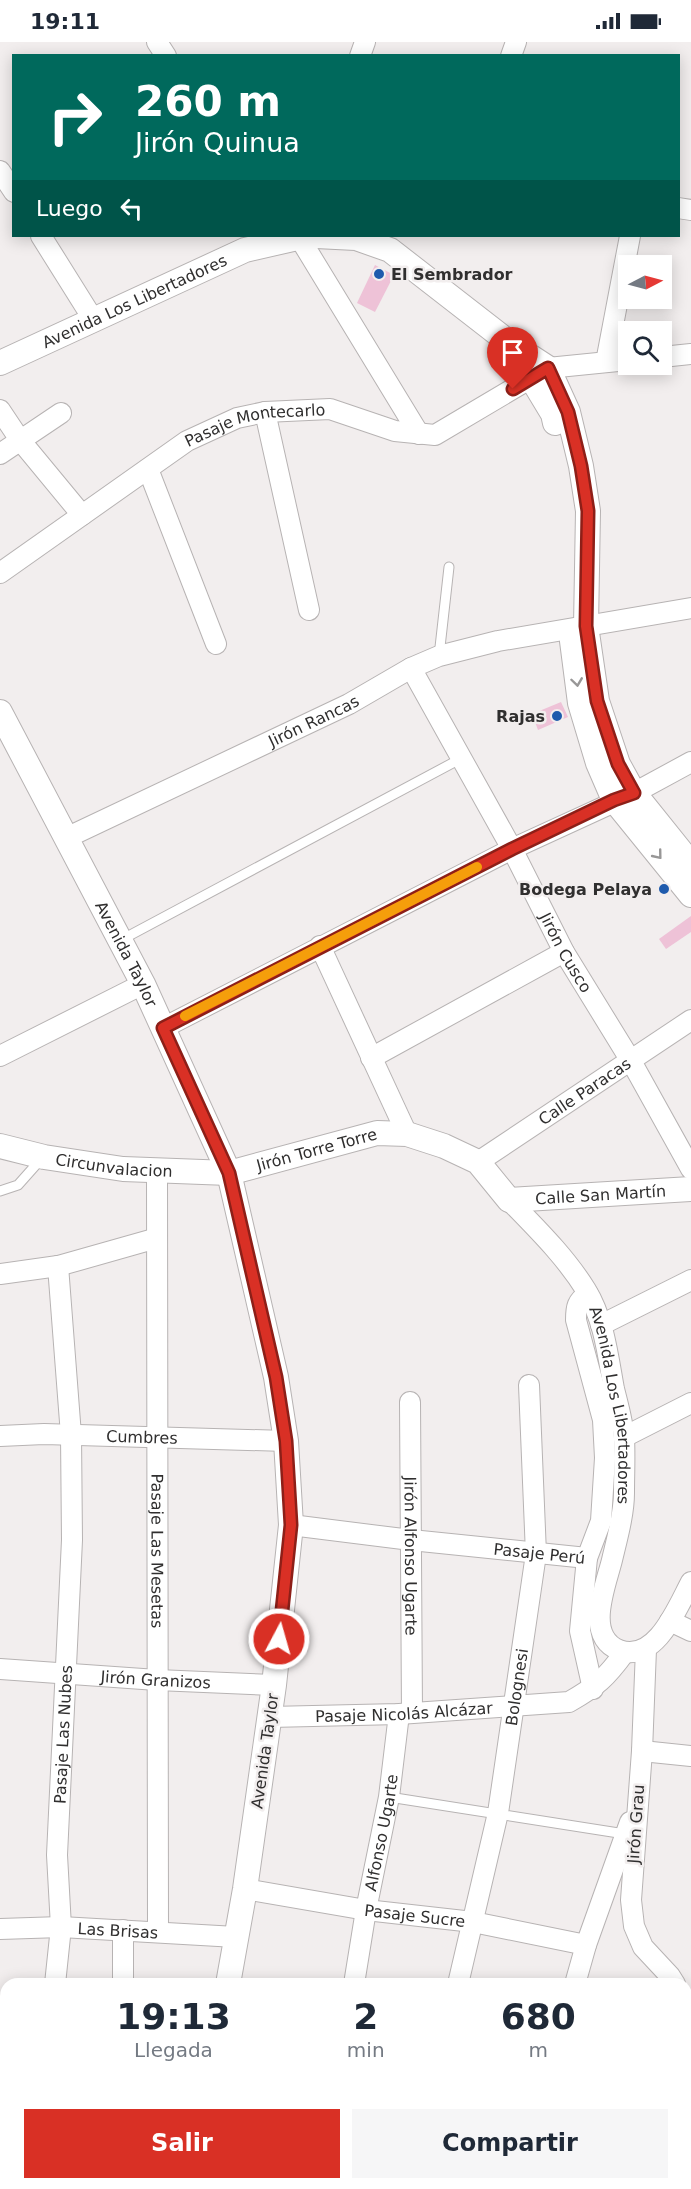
<!DOCTYPE html>
<html lang="es">
<meta charset="utf-8">
<style>
body{margin:0;font-family:"DejaVu Sans",sans-serif;background:#f6f6f7;color:#1f2937;height:100vh;display:flex;flex-direction:column;font-size:22px;white-space:nowrap}
*{box-sizing:border-box;margin:0}
p{font-size:20px;color:#747a83}
.icon{flex:none;width:33px;height:33px;fill:none;stroke:currentColor;stroke-width:2;stroke-linecap:round;stroke-linejoin:round}
.map{position:relative;flex:1;overflow:hidden}
.drawer{position:absolute;left:0px;top:1936px;width:692px;height:212px;display:flex;flex-direction:column;background:#fff;border-radius:18px 18px 0 0;box-shadow:0 3px 15px #0003}
.drawer>*{flex:none}
.top-card{position:absolute;left:12px;top:12px;width:668px;height:183px;border-radius:0px;box-shadow:0 3px 15px #0003;background:#00695c;color:#fff;overflow:hidden}
.needle{width:39px;rotate:84deg}
.tools{position:absolute;left:618px;top:213px;display:grid;gap:12px}
.tools a{display:grid;place-items:center;width:54px;height:54px;border-radius:0px;background:#fff;box-shadow:0 3px 15px #0003;font-size:30px}
.pin{position:absolute;display:grid;place-items:center;width:51px;height:51px;color:#fff;margin:-62px -26px;border-radius:50% 50% 50% 0;rotate:-45deg;box-shadow:0 0 6px #0007}
.pin .icon{rotate:45deg}
.me{position:absolute;width:66px;margin:-33px;rotate:6deg;stroke-linejoin:round;filter:drop-shadow(0 0 4px #0008)}
.turn{display:flex;align-items:center;gap:21px;height:126px;padding:0 24px;font-size:27px}
.turn .icon{width:78px;height:78px;stroke-width:2.5}
.turn b{display:block;font-size:42px;line-height:51px}
.then{display:flex;align-items:center;height:57px;padding:0 24px;background:#0003;gap:12px;font-size:22px}
.eta{display:flex;justify-content:space-evenly;align-items:center;height:102px;text-align:center}
.eta b{font-size:36px;font-weight:700;line-height:42px}
.primary-button{display:flex;gap:12px;margin-top:auto;padding:12px 24px}
.primary-button a{flex:1;height:69px;border-radius:0px;background:#d93025;color:#fff;font-size:24px;font-weight:700;line-height:69px;text-align:center}
.primary-button a+a{background:#f6f6f7;color:#1f2937}
.status{display:flex;justify-content:space-between;align-items:center;height:42px;padding:0 30px;background:#fff;direction:ltr}
.status svg{height:16px;fill:currentColor}
.map>svg:first-child{display:block}
.building{fill:#eec2d7}
.lines{fill:none;stroke-linecap:round;stroke-linejoin:round}
.service-casing{stroke:#b7b3b3;stroke-width:11}
.minor-casing{stroke:#b7b3b3;stroke-width:22}
.tertiary-casing{stroke:#b7b3b3;stroke-width:26}
.service{stroke:#fff;stroke-width:9}
.minor{stroke:#fff;stroke-width:20}
.tertiary{stroke:#fff;stroke-width:24}
.oneway{stroke:#989797}
.route-casing{stroke:#8d1f18;stroke-width:15}
.route{stroke:#d93025;stroke-width:10}
.slow{stroke:#f59e0b;stroke-width:10}
.poi-dot{fill:#1f5bad;stroke:#f2eeee;stroke-width:2}
.labels{text-anchor:middle;dominant-baseline:central;stroke-width:5;stroke-linejoin:round;paint-order:stroke}
.poi-label{font-size:16px;font-weight:bold;fill:#302f2f;stroke:#f2eeee;text-anchor:end}
.street-label{font-size:16px;fill:#302f2f;stroke:#f2eeee}
</style>
<div class="status"><b>19:11</b><svg viewBox="0 0 49 12"><path d="M0 12V9h3v3zM5 12V6h3v6zM10 12V3h3v9zM15 12V0h3v12zM26 1h20v11H26zM47 4h2v5h-2z"/></svg></div>
<div class="map">
<svg width="691" height="2147" viewBox="0 0 691 2147">
<rect width="100%" height="100%" fill="#f2eeee"/>
<g class="building">
<path d="M375,223l19,10 -19,37 -18,-9z"/>
<path d="M561,660l7,15 -30,13 -6,-16z"/>
<path d="M691,874v16l-25,17 -7,-10z"/>
</g>
<g class="lines">
<g class="service-casing">
<g id="service">
<path d="M439,614l10,-89"/>
<path d="M121,898l341,-182"/>
<path d="M0,1149l18,-6 24,-27"/>
<path d="M389,1755l236,37"/>
</g>
</g>
<g class="minor-casing">
<g id="minor">
<path d="M157,0l9,14"/>
<path d="M360,14l5,-14"/>
<path d="M511,14l5,-14"/>
<path d="M0,129l14,21"/>
<path d="M678,166l13,2"/>
<path d="M41,194l52,83"/>
<path d="M299,195l120,197"/>
<path d="M662,315l29,-3"/>
<path d="M606,320l24,-126"/>
<path d="M0,368l20,30 62,75"/>
<path d="M265,370l44,198"/>
<path d="M0,412l61,-41"/>
<path d="M148,427l68,175"/>
<path id="s1" d="M0,531l187,-132 50,-23 28,-6 65,-3 65,22 40,4 113,-67 80,-8"/>
<path id="s2" d="M411,626l101,181 52,103 67,109 60,108"/>
<path id="s3" d="M66,796l283,-134 62,-36 28,-12 59,-15 193,-33"/>
<path d="M320,904l87,188"/>
<path d="M163,986l349,-179 122,-56 57,-31"/>
<path d="M0,1014l143,-72"/>
<path d="M371,1016l193,-106"/>
<path id="s4" d="M478,1120l213,-142"/>
<path id="s5" d="M157,1128l1,762"/>
<path id="s6" d="M509,1158c27,28 56,56 77,90 18,29 22,66 28,99 4,16 9,33 10,49 1,18 0,37 0,55 0,21 -7,46 -12,67 -6,25 -28,76 7,90 37,14 59,-44 72,-68"/>
<path d="M0,1232l58,-8 99,-28"/>
<path d="M601,1283l90,-45"/>
<path id="s7" d="M410,1360l2,310"/>
<path id="s8" d="M0,1394l44,-2 242,7"/>
<path d="M624,1395l67,-34"/>
<path id="s9" d="M291,1483l120,15 176,18 14,-37 4,-63 -2,-38 -27,-100c0,-13 1,-19 12,-26"/>
<path d="M587,1516l-7,73 13,58"/>
<path d="M670,1579l21,10"/>
<path d="M646,1607l-4,102 -11,149 3,26 9,21 27,29 5,8"/>
<path id="s10" d="M0,1627l157,11 117,5"/>
<path id="s11" d="M270,1675l129,-3 170,-12c28,-16 37,-24 56,-50"/>
<path d="M642,1709l49,5"/>
<path id="s12" d="M245,1847l121,21 107,12 113,23"/>
<path id="s13" d="M0,1887l61,-2 175,10"/>
<path id="s14" d="M55,1942l6,-57 -4,-72 15,-315 -1,-105 -13,-169"/>
<path d="M123,1942v-54"/>
<path id="s15" d="M354,1942l12,-74 23,-113 10,-83"/>
<path id="s16" d="M458,1942l40,-171 38,-259 -7,-169"/>
<path d="M575,1942l11,-39 44,-123"/>
<path d="M686,1960l5,9"/>
<path d="M686,1997l5,-3"/>
<path d="M321,2147l1,-5"/>
<path d="M394,2147l2,-5"/>
<path d="M580,2147l2,-5"/>
</g>
</g>
<g class="tertiary-casing">
<g id="tertiary">
<path d="M316,194l40,2 34,12 121,94 37,24 20,44 13,54 7,45 -2,115 11,75 21,63 16,29 57,71"/>
<path d="M515,309l38,63 2,9"/>
<path id="s17" d="M0,321l245,-113 61,-14"/>
<path d="M572,599l8,62 18,60 16,37 77,95"/>
<path id="s18" d="M0,670l143,272 86,189 47,204 10,64 5,84 -17,160 -29,204 -17,95"/>
<path id="s19" d="M0,1104l44,11 79,12 106,4 148,-40 30,1 37,12 34,16 31,38 182,-11"/>
<path d="M188,2147l2,-5"/>
</g>
</g>
<use href="#service" class="service"/>
<use href="#minor" class="minor"/>
<use href="#tertiary" class="tertiary"/>
</g>
<defs><path id="oneway-chevron" d="M-2-3.5L2.5 0L-2 3.5" fill="none" stroke-width="1.6" stroke-linecap="round" stroke-linejoin="round" transform="scale(1.5)"/></defs>
<g class="oneway">
<use href="#oneway-chevron" transform="translate(577 640) rotate(82)"/>
<use href="#oneway-chevron" transform="translate(658 813) rotate(51)"/>
</g>
<g class="lines">
<g class="route-casing">
<path id="route" d="M279,1597l12,-114 -5,-84 -10,-64 -47,-204 -66,-145 349,-179 102,-49 20,-7 -16,-29 -21,-63 -11,-75 2,-115 -7,-45 -13,-54 -20,-44 -35,21"/>
</g>
<use href="#route" class="route"/>
<path class="slow" d="M185,974l292,-149"/>
</g>
<g class="poi-dot">
<circle cx="379" cy="232" r="6"/>
<circle cx="557" cy="674" r="6"/>
<circle cx="664" cy="847" r="6"/>
</g>
<g class="labels">
<g class="poi-label">
<text x="391" y="232" text-anchor="start">El Sembrador</text>
<text x="545" y="674">Rajas</text>
<text x="652" y="847">Bodega Pelaya</text>
</g>
<g class="street-label">
<text stroke="none"><textPath href="#s17" startOffset="148">Avenida Los Libertadores</textPath></text>
<text stroke="none"><textPath href="#s1" startOffset="300">Pasaje Montecarlo</textPath></text>
<text stroke="none"><textPath href="#s3" startOffset="274">Jirón Rancas</textPath></text>
<text stroke="none"><textPath href="#s2" startOffset="324">Jirón Cusco</textPath></text>
<text stroke="none"><textPath href="#s18" startOffset="273">Avenida Taylor</textPath></text>
<text stroke="none"><textPath href="#s4" startOffset="128">Calle Paracas</textPath></text>
<text stroke="none"><textPath href="#s19" startOffset="322">Jirón Torre Torre</textPath></text>
<text stroke="none"><textPath href="#s19" startOffset="116">Circunvalacion</textPath></text>
<text stroke="none"><textPath href="#s19" startOffset="632">Calle San Martín</textPath></text>
<text stroke="none"><textPath href="#s6" startOffset="238">Avenida Los Libertadores</textPath></text>
<text stroke="none"><textPath href="#s8" startOffset="142">Cumbres</textPath></text>
<text stroke="none"><textPath href="#s9" startOffset="250">Pasaje Perú</textPath></text>
<text stroke="none"><textPath href="#s5" startOffset="381">Pasaje Las Mesetas</textPath></text>
<text stroke="none"><textPath href="#s7" startOffset="154">Jirón Alfonso Ugarte</textPath></text>
<text stroke="none"><textPath href="#s10" startOffset="156">Jirón Granizos</textPath></text>
<text stroke="none"><textPath href="#s16" startOffset="303">Bolognesi</textPath></text>
<text stroke="none"><textPath href="#s11" startOffset="134">Pasaje Nicolás Alcázar</textPath></text>
<text stroke="none"><textPath href="#s14" startOffset="250">Pasaje Las Nubes</textPath></text>
<text transform="translate(265 1709) rotate(-82)">Avenida Taylor</text>
<text transform="translate(636 1782) rotate(-86)">Jirón Grau</text>
<text stroke="none"><textPath href="#s15" startOffset="154">Alfonso Ugarte</textPath></text>
<text stroke="none"><textPath href="#s12" startOffset="172">Pasaje Sucre</textPath></text>
<text stroke="none"><textPath href="#s13" startOffset="118">Las Brisas</textPath></text>
</g>
</g>
</svg>
<div class="tools">
<a><svg class="needle" viewBox="-14 -14 28 28"><path d="M0-13l5 13h-10z" fill="#e53935"/><path d="M0 13l5-13h-10z" fill="#747a83"/></svg></a>
<a><svg class="icon" aria-label="search" viewBox="0 0 24 24"><circle cx="10" cy="10" r="6"/><path d="M15 15l6 6"/></svg></a>
</div>
<div class="pin" style="left:513px;top:347px;background:#d93025"><svg class="icon" aria-label="arrive" viewBox="0 0 24 24"><path d="M6 21V4h12l-3 4 3 4H6"/></svg></div>
<svg class="me" style="left:279px;top:1597px" viewBox="-20 -20 40 40"><circle r="17" fill="#d93025" stroke="#fff" stroke-width="3"/><path d="M0-11L8 9 0 5-8 9z" fill="#fff"/></svg>
<div class="top-card">
<div class="turn"><svg class="icon" aria-label="right" viewBox="0 0 24 24"><path d="M7 20v-9h11M14 6l5 5-5 5"/></svg><div><b>260 m</b>Jirón Quinua</div></div>
<div class="then">Luego<svg class="icon" aria-label="left" viewBox="0 0 24 24"><path d="M17 20v-9H6M10 6l-5 5 5 5"/></svg></div>
</div>
<section class="drawer">
<div class="eta">
<div><b>19:13</b><p>Llegada</p></div>
<div><b>2</b><p>min</p></div>
<div><b>680</b><p>m</p></div>
</div>
<div class="primary-button"><a>Salir</a><a>Compartir</a></div>
</section>
</div>
